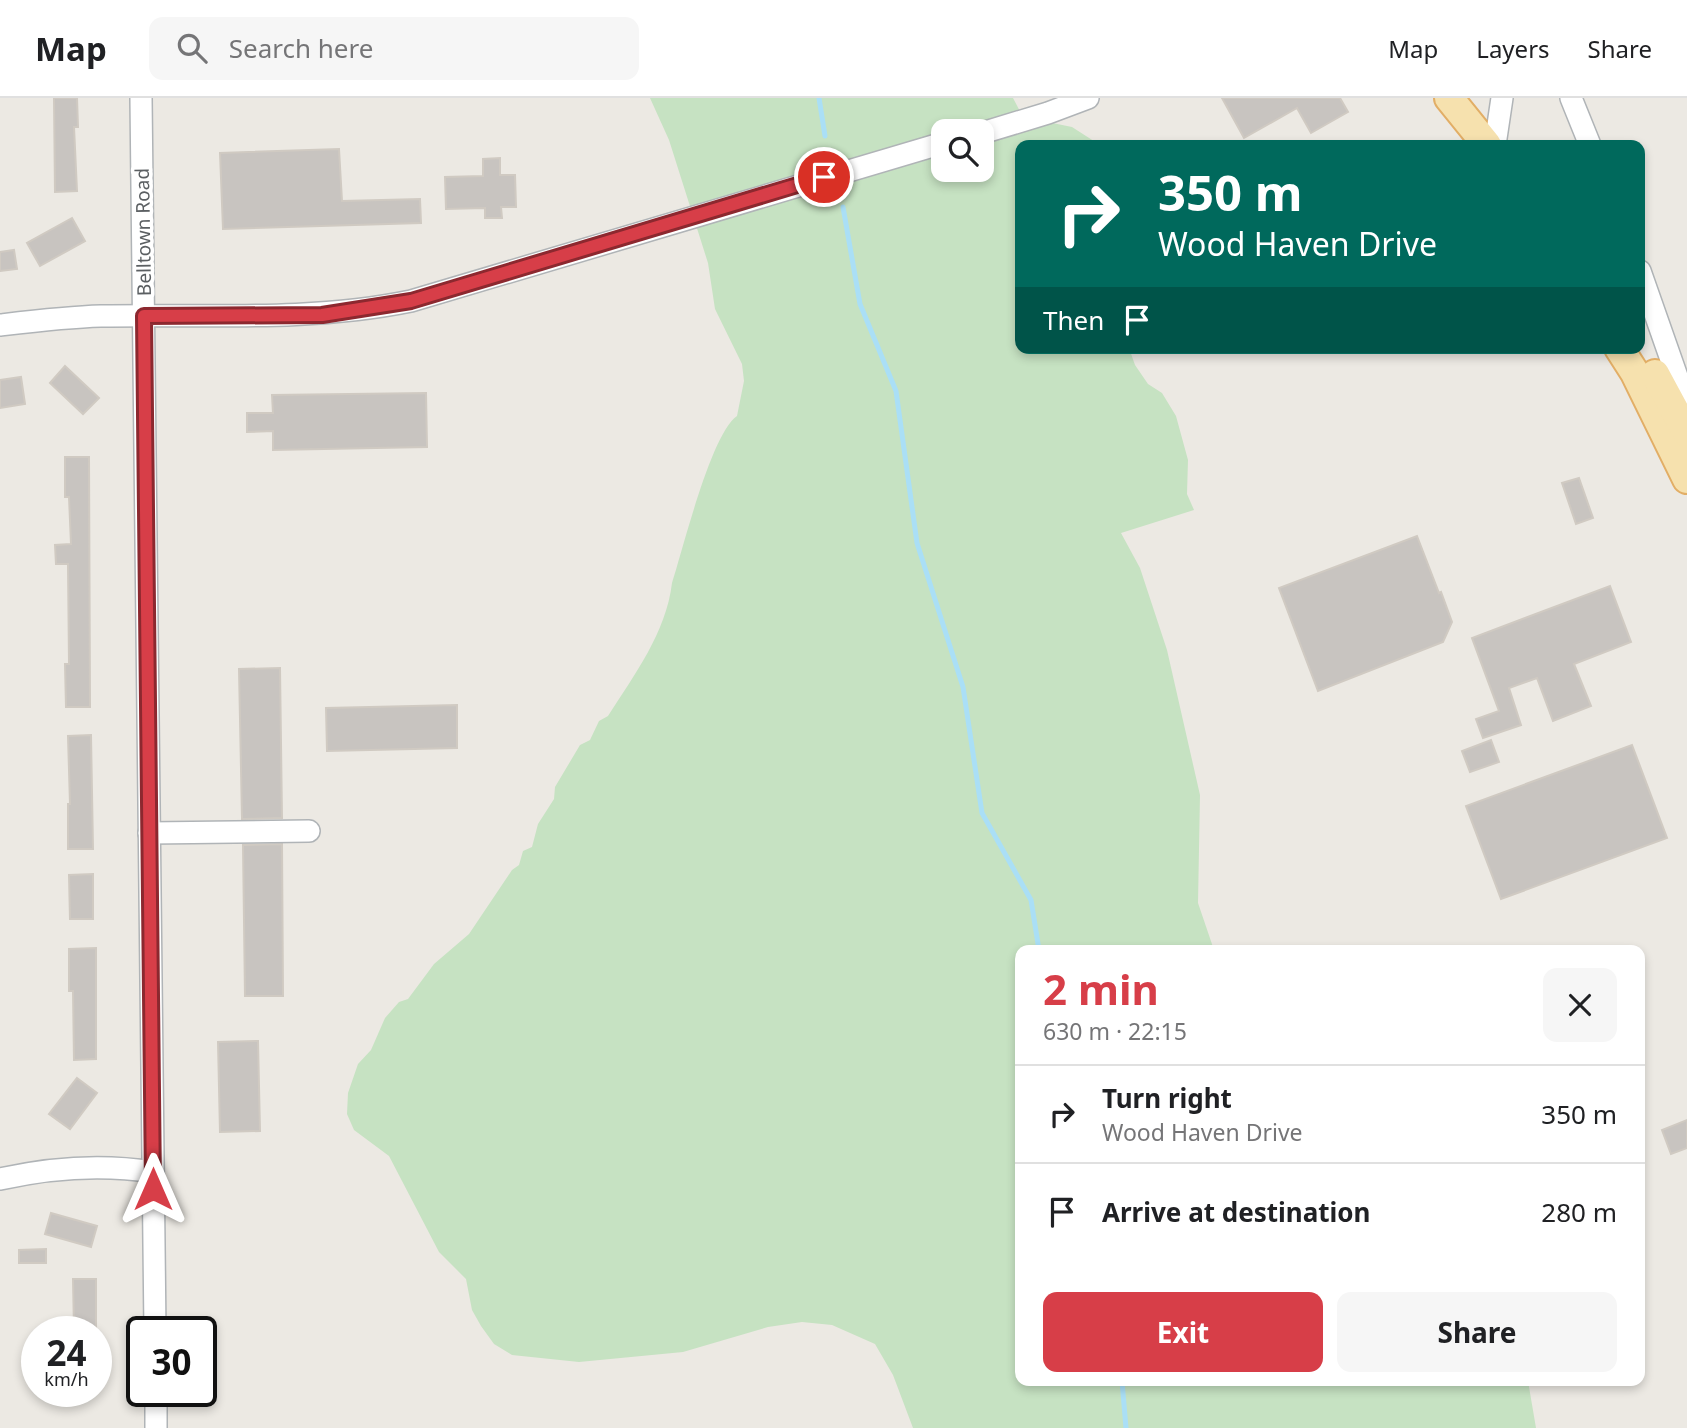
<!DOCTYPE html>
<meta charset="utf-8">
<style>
body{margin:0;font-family:"Noto Sans",sans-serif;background:#f6f6f6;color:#202124;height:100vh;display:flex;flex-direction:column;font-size:26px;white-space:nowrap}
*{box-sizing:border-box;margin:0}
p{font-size:23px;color:#757577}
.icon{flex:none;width:38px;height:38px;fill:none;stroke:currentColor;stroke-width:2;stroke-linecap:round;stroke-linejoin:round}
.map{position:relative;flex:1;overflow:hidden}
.panel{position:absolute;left:1015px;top:847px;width:630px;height:441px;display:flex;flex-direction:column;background:#fff;border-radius:14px;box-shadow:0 4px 10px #0003}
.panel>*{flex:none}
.banner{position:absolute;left:1015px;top:42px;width:630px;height:214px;border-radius:14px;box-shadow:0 4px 10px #0003;background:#00695c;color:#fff;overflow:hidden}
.tools{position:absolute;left:931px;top:21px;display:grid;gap:14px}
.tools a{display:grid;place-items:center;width:63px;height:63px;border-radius:14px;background:#fff;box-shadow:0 4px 10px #0003;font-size:35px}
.speed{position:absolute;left:21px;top:1218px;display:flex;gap:14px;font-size:35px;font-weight:700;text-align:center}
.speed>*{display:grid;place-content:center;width:91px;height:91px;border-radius:50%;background:#fff;box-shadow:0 4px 10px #0003;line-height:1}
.speed small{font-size:18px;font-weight:400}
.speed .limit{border:4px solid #111;border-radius:10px;background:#fff;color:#111}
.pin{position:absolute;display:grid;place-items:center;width:60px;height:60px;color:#fff;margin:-30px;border:4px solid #fff;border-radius:50%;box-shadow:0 2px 7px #0007}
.me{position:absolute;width:77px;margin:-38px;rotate:0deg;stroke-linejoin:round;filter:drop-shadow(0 0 5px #0008)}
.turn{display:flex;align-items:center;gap:24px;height:147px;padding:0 28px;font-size:32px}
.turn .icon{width:91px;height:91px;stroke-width:2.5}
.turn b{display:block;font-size:49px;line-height:60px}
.then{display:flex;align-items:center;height:66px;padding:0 28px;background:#0003;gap:14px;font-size:26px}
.round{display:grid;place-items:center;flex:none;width:74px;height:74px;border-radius:14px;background:#f6f6f6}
.headline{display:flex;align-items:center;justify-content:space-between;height:119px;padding:0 28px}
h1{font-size:42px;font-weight:700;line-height:52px;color:#d73e48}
.primary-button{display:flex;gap:14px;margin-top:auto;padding:14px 28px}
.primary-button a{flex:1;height:80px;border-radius:14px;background:#d73e48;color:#fff;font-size:28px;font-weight:700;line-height:80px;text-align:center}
.primary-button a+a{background:#f6f6f6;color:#202124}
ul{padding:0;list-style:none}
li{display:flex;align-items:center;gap:21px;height:98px;padding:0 28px;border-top:2px solid #e0e0e0}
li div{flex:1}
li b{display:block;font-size:26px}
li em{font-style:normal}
header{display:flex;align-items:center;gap:42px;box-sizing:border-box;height:98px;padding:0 35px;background:#fff;border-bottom:2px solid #e0e0e0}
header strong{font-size:33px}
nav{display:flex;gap:38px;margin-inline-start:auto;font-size:24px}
.search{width:490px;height:63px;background:#f6f6f6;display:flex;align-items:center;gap:18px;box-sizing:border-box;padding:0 24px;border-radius:14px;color:#757577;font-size:26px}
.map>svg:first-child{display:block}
.green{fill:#c6e2c2;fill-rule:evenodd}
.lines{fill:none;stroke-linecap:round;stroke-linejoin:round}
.stream{stroke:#aadff6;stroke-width:5}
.building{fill:#c8c4c0;stroke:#d0cac2;stroke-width:2}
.minor-casing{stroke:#b0b4b7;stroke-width:24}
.major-casing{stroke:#e2ae66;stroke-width:32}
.minor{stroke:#fff;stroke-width:21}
.major{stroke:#f6e1ae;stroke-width:28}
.route-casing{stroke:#8c282f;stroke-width:18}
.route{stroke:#d73e48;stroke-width:12}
.labels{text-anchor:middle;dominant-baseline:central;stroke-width:7;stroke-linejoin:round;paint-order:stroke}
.street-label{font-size:19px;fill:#5b5f62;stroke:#fff}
</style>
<header>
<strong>Map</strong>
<div class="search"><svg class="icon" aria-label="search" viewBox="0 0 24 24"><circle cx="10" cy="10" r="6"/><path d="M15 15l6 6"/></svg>Search here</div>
<nav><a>Map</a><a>Layers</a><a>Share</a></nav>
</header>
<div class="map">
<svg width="1687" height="1330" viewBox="0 0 1687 1330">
<rect width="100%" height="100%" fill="#ece9e3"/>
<path class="green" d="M650,0h363l10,19 49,10 28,18h-80v203h109l6,17 13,19 14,9 14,23 12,44 -1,34 7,16 -73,23 19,35 27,82 33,145 -2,108 16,47h-194v431h508l8,47h-623l-20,-53 -18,-31 -43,-19 -30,-3 -34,5 -85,25 -104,10 -67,-7 -18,-11 -13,-18 -9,-16 -6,-31 -27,-27 -50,-96 -35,-26 -7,-16 1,-21 10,-29 13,-14 14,-32 14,-16 9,-3 26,-35 35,-30 43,-64 7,-5 4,-14 9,-4 6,-23 16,-25 1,-12 25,-42 10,-5 9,-19 9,-5c26,-41 58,-83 64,-133 11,-34 39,-149 65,-167l7,-35 -2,-17 -27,-55 -7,-46 -39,-123zM943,33h39v39h-39z"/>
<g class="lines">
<g class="stream">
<path d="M819,0l6,38"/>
<path d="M843,109l17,97 36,87 21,152 46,144 19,126 49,87 8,50"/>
<path d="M1122,1283l4,47"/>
</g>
</g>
<g class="building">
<path d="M54,0h23l1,29h-4l3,64 -22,1z"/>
<path d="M1222,0h118l8,14 -37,21 -14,-25 -53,30z"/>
<path d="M339,51l3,52 78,-2 1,24 -198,6 -3,-76z"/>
<path d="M500,60v17h15l1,32h-15l1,11h-17v-10l-39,1 -1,-32 38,-1v-17z"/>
<path d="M72,120l13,23 -45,25 -13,-23z"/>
<path d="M14,152l3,19 -17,2v-19z"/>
<path d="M65,268l34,32 -16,16 -33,-31z"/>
<path d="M21,279l4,27 -25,4v-28z"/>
<path d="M426,295l1,54 -154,3v-19l-26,1v-19h26l-1,-18z"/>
<path d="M65,359h24l1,250h-24l-1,-43h4l-1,-100h-12l-1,-19 16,-1 -2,-47h-4z"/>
<path d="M1579,380l14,40 -17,6 -14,-41z"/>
<path d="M1417,438l22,57 2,-1 11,30 -9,20 -125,49 -39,-103z"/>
<path d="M1610,488l21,56 -57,22 17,42 -38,15 -16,-43 -28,10 12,37 -38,13 -7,-19 23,-8 -27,-73z"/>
<path d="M280,570l2,150 -40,1 -3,-150z"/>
<path d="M457,607v43l-130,3 -1,-43z"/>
<path d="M91,637l2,114h-25v-45h2l-2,-68z"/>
<path d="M1491,642l8,22 -29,10 -8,-21z"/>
<path d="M1632,647l35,93 -166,61 -35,-93z"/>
<path d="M282,746l1,152h-38l-2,-151z"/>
<path d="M93,776v45h-23l-1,-44z"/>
<path d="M96,850v111l-22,1 -1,-69h-4v-42z"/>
<path d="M258,943l2,90 -40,1 -2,-90z"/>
<path d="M77,980l20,15 -27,36 -21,-15z"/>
<path d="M1687,1022v28l-16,6 -9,-24z"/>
<path d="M51,1115l46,13 -6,21 -46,-13z"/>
<path d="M46,1151v14h-27v-13z"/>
<path d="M73,1181h23v51h-22z"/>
</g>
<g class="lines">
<g class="minor-casing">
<g id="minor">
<path d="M141,0l14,1234"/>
<path d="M1571,0l19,47"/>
<path d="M982,35l66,-20 40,-15"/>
<path d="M1495,47l7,-47"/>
<path d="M1640,173l47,134"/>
<path d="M0,227c34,-4 67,-8 101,-9 104,-2 207,6 310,-15l532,-158"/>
<path d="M149,735l160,-2"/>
<path d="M0,1081c49,-11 103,-15 153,-7"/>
<path d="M156,1293v37"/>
</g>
</g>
<g class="major-casing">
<g id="major">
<path d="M1449,0l38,47"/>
<path d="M1619,250l16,25 52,106"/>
<path d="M1655,276l32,59"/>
</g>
</g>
<use href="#minor" class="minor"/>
<use href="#major" class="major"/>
</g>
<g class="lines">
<g class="route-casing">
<path id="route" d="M153,1091l-9,-873 178,-1 89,-14 413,-124"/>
</g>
<use href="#route" class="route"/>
</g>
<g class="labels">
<g class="street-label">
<text transform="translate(143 134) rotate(-91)">Belltown Road</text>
</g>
</g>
</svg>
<div class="tools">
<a><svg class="icon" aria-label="search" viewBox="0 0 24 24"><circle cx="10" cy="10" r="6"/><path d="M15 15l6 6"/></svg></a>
</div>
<div class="speed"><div>24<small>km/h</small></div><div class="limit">30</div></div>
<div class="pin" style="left:824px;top:79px;background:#d93025"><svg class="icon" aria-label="arrive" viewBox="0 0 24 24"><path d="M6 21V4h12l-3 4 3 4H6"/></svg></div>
<svg class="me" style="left:153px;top:1091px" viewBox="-20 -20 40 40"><path d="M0-17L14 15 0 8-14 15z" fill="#d73e48" stroke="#fff" stroke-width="4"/></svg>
<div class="banner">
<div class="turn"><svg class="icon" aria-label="right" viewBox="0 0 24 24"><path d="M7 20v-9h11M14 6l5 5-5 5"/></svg><div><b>350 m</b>Wood Haven Drive</div></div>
<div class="then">Then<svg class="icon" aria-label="arrive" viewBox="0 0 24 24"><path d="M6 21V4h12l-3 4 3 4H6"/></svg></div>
</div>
<section class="panel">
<div class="headline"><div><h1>2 min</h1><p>630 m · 22:15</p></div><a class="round"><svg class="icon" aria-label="close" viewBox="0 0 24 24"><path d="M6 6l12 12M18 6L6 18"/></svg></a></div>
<ul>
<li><svg class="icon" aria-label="right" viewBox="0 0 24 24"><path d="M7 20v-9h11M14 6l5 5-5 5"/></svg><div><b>Turn right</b><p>Wood Haven Drive</p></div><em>350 m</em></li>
<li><svg class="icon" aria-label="arrive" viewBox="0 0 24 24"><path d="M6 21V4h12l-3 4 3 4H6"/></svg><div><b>Arrive at destination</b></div><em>280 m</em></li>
</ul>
<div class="primary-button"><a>Exit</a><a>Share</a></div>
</section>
</div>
